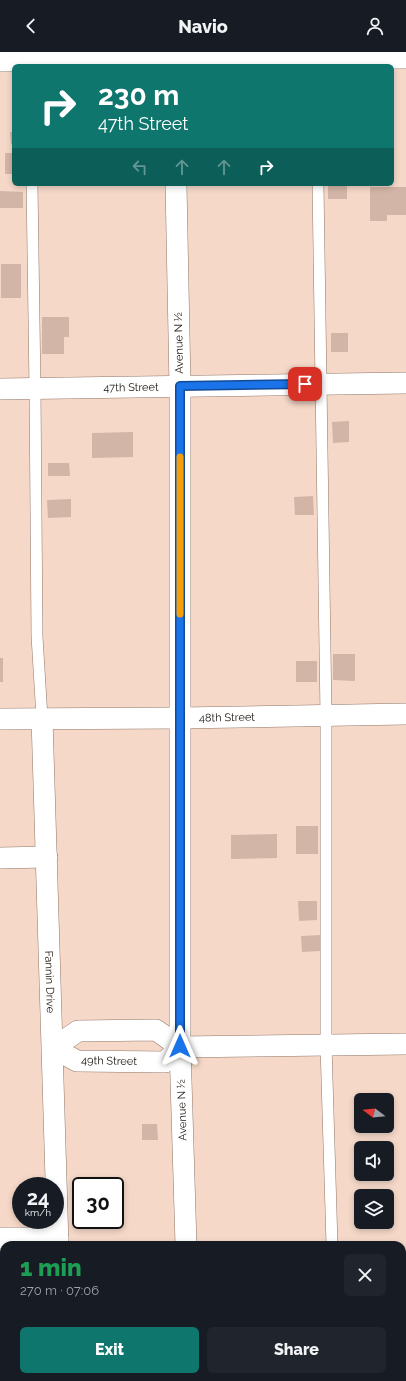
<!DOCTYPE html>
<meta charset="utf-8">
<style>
body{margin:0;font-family:Raleway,sans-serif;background:#20242c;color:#f1f3f6;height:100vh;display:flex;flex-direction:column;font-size:15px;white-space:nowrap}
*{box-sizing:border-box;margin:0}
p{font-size:13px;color:#9ea1a6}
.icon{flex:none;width:22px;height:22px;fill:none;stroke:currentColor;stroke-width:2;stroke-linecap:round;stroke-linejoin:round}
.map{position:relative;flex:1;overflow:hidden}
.sheet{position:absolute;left:0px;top:1189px;width:406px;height:140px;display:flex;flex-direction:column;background:#171b24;border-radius:12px 12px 0 0;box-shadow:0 2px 6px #0003}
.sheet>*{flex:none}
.top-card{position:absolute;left:12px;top:12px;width:382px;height:122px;border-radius:6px;box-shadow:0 2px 6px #0003;background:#0f766e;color:#fff;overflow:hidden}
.needle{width:26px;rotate:286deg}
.tools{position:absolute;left:354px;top:1041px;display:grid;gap:8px}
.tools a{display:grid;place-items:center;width:40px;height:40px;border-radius:6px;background:#171b24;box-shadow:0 2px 6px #0003;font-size:20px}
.speed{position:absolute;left:12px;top:1125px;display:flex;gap:8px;font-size:20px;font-weight:700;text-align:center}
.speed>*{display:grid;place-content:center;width:52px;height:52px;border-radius:50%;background:#171b24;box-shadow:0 2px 6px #0003;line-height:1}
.speed small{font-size:10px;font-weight:400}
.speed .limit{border:2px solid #111;border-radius:6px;background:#fff;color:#111}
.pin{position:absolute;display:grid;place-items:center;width:34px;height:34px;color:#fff;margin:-17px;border-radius:8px;box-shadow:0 2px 6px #0006}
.me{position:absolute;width:44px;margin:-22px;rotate:0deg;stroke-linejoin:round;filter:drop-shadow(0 0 3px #0008)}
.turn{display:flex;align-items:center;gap:14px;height:84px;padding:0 20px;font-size:18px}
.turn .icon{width:52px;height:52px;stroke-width:2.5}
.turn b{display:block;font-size:28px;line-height:34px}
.lanes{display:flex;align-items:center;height:38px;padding:0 20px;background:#0003;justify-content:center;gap:20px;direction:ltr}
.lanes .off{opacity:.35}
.round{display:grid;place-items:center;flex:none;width:42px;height:42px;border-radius:6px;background:#20242c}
.overview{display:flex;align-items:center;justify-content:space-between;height:68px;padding:0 20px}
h1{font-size:24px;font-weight:800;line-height:30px;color:#1e9e55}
.action{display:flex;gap:8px;margin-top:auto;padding:8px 20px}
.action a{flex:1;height:46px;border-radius:6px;background:#0f766e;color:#fff;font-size:16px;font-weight:800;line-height:46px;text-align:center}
.action a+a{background:#20242c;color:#f1f3f6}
header{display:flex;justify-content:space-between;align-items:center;height:52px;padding:0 20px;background:#171b24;font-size:18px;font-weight:800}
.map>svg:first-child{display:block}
.building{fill:#d2b5a6}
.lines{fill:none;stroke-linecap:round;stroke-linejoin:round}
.service-casing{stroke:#917768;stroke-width:12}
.minor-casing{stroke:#917768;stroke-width:22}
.service{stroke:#fff;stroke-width:11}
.minor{stroke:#fff;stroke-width:21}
.route-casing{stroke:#114b97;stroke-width:10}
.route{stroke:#1a73e8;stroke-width:7}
.slow{stroke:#f59e0b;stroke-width:7}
.labels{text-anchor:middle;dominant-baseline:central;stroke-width:3;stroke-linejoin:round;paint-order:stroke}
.street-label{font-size:11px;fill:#1c130d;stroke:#fff}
</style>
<header><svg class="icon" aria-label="back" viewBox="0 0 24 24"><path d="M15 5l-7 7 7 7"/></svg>Navio<svg class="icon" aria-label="person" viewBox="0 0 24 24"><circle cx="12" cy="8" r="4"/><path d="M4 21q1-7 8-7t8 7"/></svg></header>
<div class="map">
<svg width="406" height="1329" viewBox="0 0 406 1329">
<rect width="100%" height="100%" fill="#f5d8c8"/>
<g class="building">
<path d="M10,80h4v12h-3z"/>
<rect x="5" y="101" width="9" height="21"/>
<rect x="328" y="132" width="19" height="15"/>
<path d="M370,135h36v28h-19v6h-17z"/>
<path d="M0,139l23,1v16h-23z"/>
<rect x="1" y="212" width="20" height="34"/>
<path d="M42,265h27v20h-5v17h-22z"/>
<rect x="331" y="281" width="17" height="19"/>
<path d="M349,369v21l-16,1 -1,-21z"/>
<path d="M133,380v25l-41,1v-25z"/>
<path d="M48,411h21l1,13h-22z"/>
<path d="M313,444l1,19h-19l-1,-18z"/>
<path d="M71,447v18l-23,1 -1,-18z"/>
<path d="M333,602h22v27l-22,-1z"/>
<rect x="0" y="606" width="3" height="24"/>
<rect x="296" y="609" width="21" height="21"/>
<rect x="296" y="774" width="22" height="28"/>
<path d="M277,782v24l-46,1v-24z"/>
<path d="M298,849h19v19l-18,1z"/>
<path d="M320,883v16l-18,1 -1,-16z"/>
<path d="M142,1072h15l1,16h-16z"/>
</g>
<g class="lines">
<g class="service-casing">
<g id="service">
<path d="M32,132l3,204 2,248 5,82"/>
<path d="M318,132l8,531v330l6,200"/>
<path d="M336,1325v4"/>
<path d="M53,1329l1,-4"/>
</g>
</g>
<g class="minor-casing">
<g id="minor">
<path d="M0,9l406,-3"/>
<path d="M176,132l4,202v661l6,198"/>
<path id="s1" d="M0,337l406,-6"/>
<path id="s2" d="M42,666l16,527"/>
<path id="s3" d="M0,667l180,-1 226,-4"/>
<path d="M0,806l47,-1"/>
<path d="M180,995l-15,15 -88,-1 -24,-13 25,-17 78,-1 24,17 226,-3"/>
<path d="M0,1186h58"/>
<path d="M402,1318h4"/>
<path d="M0,1324h4"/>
<path d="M189,1325v4"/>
</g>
</g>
<use href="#service" class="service"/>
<use href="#minor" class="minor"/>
</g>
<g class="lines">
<g class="route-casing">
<path id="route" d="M180,994v-660l125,-2"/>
</g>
<use href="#route" class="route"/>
<path class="slow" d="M180,405v157"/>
</g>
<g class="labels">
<g class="street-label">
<text transform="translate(179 291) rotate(-91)">Avenue N ½</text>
<text stroke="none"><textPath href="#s1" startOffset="131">47th Street</textPath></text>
<text stroke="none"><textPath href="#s3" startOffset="227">48th Street</textPath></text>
<text stroke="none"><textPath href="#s2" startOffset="264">Fannin Drive</textPath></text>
<text transform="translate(109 1009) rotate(1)">49th Street</text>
<text transform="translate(182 1058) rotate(-92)">Avenue N ½</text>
</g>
</g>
</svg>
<div class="tools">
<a><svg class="needle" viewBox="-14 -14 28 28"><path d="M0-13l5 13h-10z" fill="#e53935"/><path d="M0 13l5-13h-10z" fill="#9ea1a6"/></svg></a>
<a><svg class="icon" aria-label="sound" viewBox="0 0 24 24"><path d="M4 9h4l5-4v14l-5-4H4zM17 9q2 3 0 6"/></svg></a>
<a><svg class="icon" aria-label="layers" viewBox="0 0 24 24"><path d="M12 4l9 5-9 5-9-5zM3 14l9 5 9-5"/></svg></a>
</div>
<div class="speed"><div>24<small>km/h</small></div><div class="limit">30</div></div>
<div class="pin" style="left:305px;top:332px;background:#d93025"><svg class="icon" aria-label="arrive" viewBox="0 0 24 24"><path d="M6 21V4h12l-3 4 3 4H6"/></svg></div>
<svg class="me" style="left:180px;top:994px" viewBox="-20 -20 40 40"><path d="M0-17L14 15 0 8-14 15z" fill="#1a73e8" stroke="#fff" stroke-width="4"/></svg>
<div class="top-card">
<div class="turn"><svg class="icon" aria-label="right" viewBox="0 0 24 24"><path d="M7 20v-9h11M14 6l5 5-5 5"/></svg><div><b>230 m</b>47th Street</div></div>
<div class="lanes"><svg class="icon off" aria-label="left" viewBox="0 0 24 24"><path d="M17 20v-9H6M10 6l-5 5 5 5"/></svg><svg class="icon off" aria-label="ahead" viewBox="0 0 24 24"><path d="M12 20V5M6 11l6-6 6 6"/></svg><svg class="icon off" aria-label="ahead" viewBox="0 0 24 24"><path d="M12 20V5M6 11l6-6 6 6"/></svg><svg class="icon" aria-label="right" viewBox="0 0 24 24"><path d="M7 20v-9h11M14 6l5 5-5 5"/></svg></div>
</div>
<section class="sheet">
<div class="overview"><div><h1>1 min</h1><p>270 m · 07:06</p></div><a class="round"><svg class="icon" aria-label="close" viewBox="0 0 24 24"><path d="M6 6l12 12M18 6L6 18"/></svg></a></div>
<div class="action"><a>Exit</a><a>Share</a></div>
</section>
</div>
